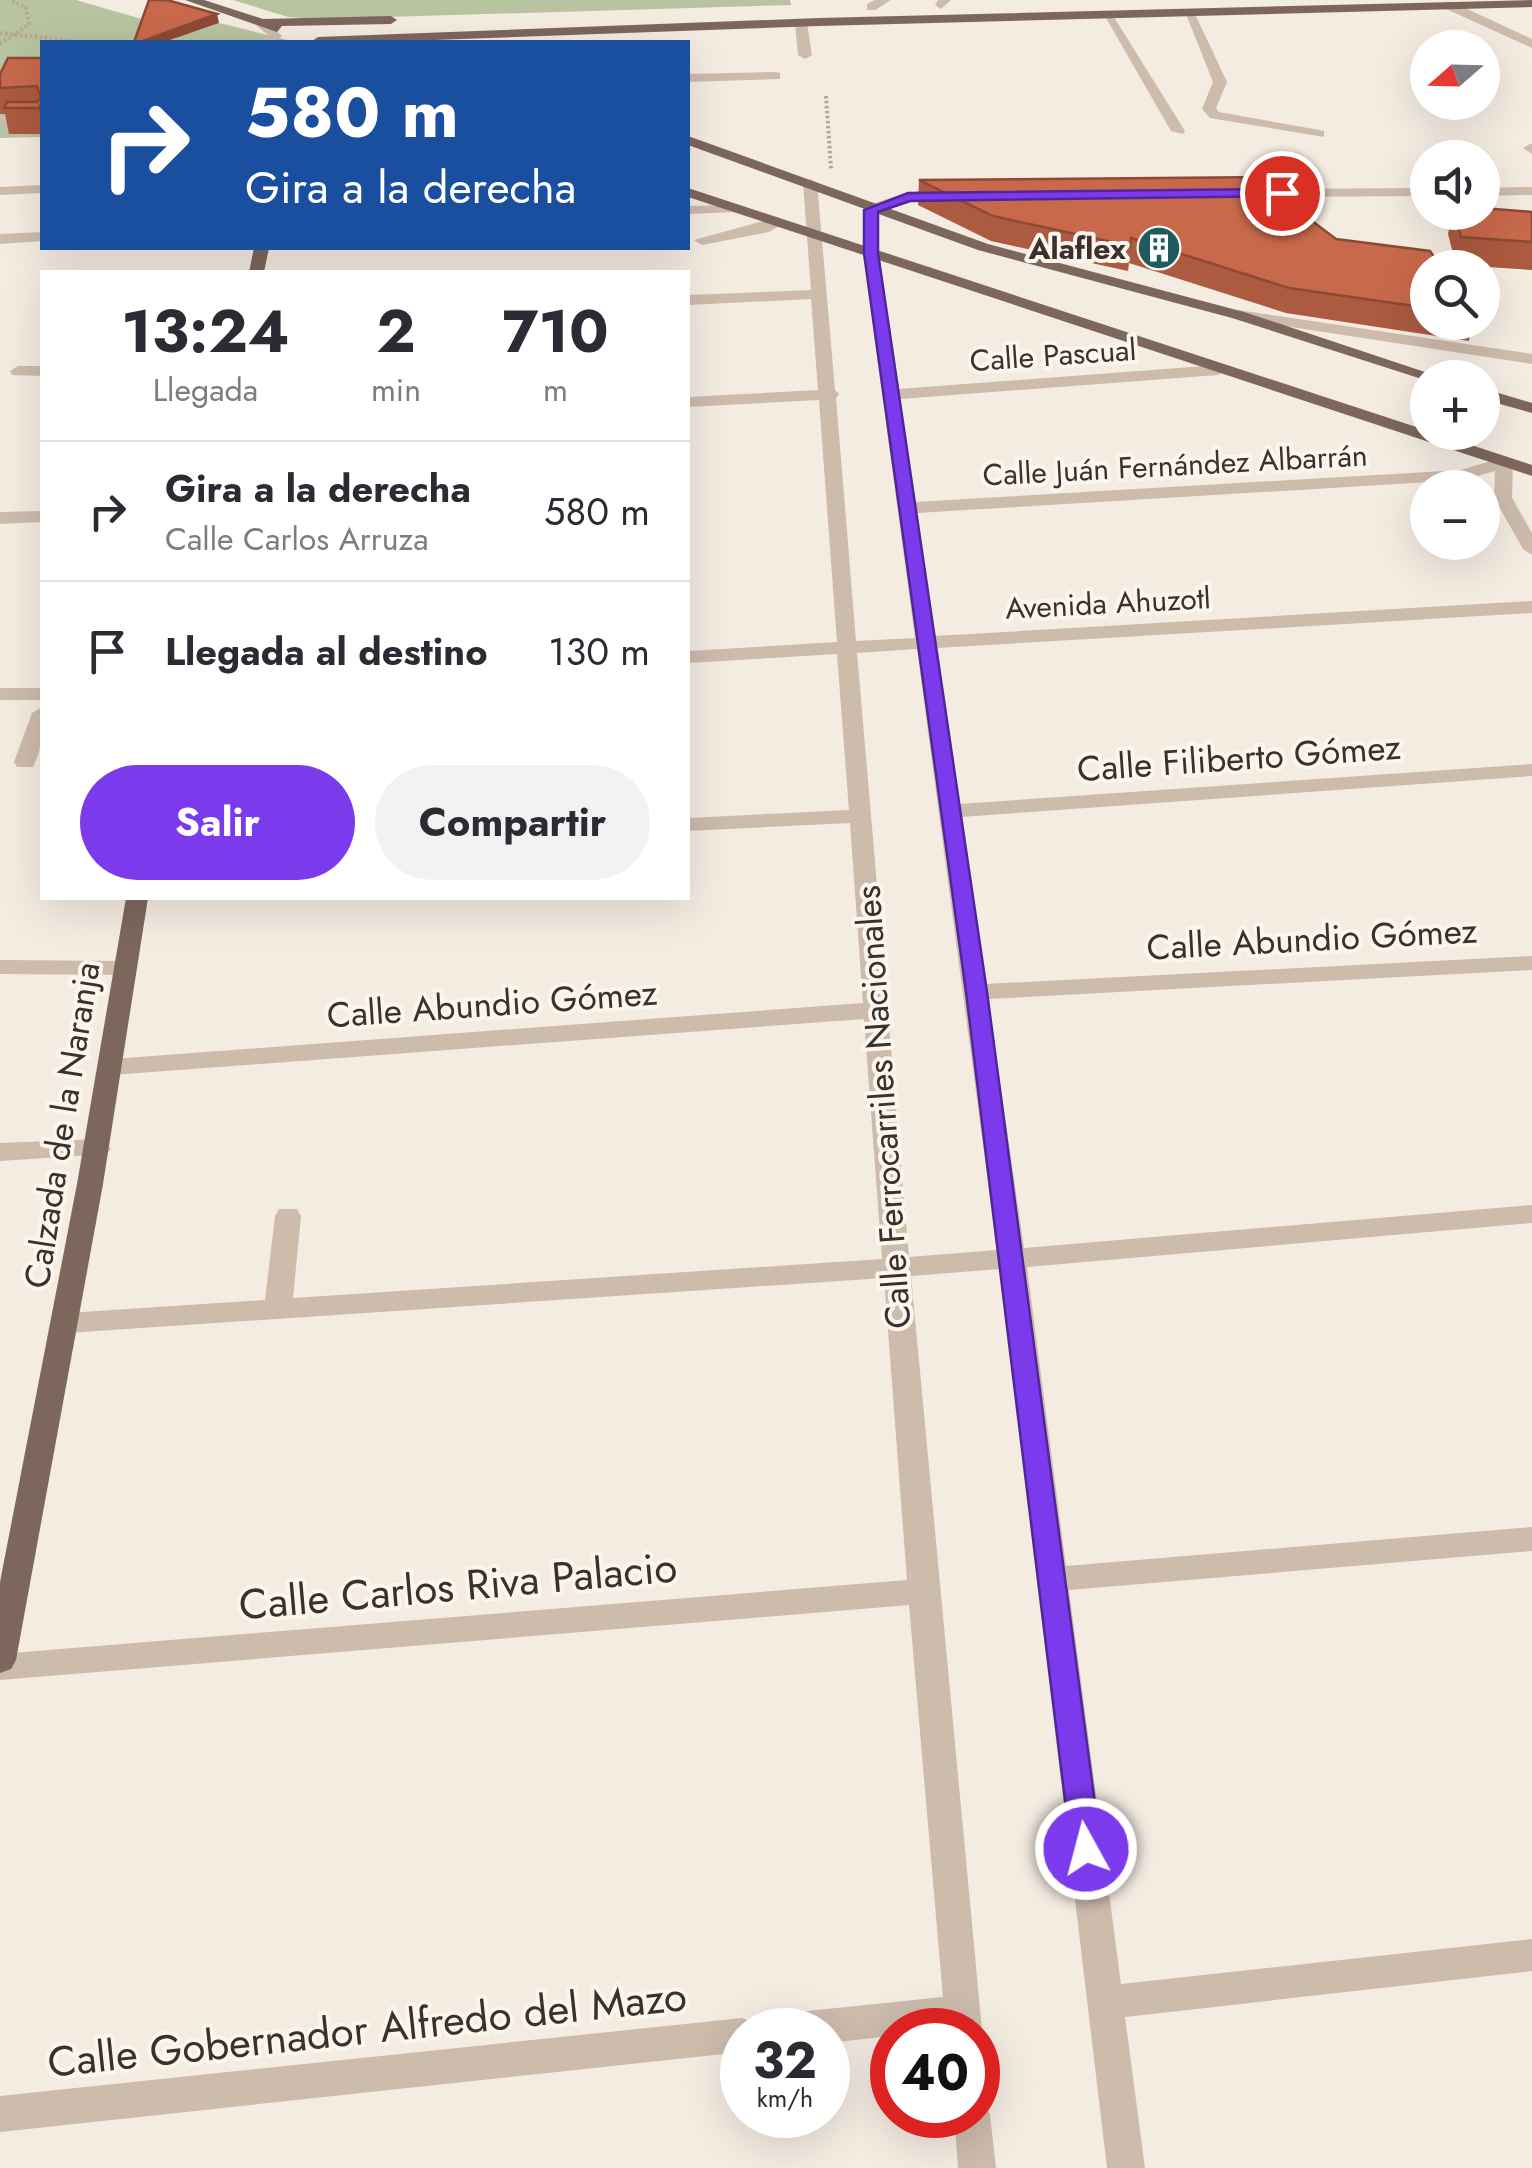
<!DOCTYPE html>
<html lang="es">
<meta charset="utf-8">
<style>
body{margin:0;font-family:Jost,sans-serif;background:#f2f2f3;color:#2b2b33;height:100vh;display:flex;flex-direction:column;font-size:38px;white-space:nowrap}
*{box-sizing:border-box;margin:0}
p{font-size:32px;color:#7c7c81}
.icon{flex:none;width:55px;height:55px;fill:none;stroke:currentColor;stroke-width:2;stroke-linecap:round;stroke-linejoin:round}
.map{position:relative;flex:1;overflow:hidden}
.side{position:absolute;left:40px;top:270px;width:650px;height:630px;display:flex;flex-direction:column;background:#fff;border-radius:0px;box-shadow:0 10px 40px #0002}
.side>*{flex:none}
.top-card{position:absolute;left:40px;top:40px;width:650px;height:210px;border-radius:0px;box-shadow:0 10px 40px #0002;background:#1a4fa0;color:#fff;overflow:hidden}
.needle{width:65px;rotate:250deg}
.tools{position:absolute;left:1410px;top:30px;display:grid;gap:20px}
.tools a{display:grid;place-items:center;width:90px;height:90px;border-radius:50%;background:#fff;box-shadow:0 10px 40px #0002;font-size:50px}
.speed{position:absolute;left:720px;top:2008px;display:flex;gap:20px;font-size:50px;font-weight:700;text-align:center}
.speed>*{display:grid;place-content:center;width:130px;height:130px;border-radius:50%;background:#fff;box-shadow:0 10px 40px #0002;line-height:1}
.speed small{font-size:25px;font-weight:400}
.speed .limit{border:15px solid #d22;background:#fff;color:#111}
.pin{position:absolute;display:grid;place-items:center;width:85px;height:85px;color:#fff;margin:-42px;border:5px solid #fff;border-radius:50%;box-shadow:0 2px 10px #0007}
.me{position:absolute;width:110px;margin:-55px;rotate:353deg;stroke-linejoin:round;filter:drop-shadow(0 0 8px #0008)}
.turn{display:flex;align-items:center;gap:35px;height:210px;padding:0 40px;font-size:45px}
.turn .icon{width:130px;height:130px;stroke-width:2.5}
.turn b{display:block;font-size:70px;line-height:85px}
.eta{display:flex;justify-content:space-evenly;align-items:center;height:170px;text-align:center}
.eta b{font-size:60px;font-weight:700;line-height:70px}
.action{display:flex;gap:20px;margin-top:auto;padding:20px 40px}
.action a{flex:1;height:115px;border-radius:60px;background:#7c3aed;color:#fff;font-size:40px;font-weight:700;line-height:115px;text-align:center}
.action a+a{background:#f2f2f3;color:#2b2b33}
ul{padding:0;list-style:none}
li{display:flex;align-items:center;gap:30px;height:140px;padding:0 40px;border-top:2px solid #e1e1e2}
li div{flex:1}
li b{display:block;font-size:38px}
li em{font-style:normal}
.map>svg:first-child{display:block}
.green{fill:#b8c4a0}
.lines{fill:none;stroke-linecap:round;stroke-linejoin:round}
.path{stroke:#b9a596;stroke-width:4;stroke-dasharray:2.5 2.5;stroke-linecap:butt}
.minor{fill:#cdbbac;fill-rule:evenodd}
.major{fill:#7d675c;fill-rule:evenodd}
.wall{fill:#ac5a40}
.shaded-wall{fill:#8c4a34}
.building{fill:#c8694b;stroke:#8c4a34;stroke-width:2.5}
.route{fill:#7c3aed;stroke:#51269a;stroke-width:2.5}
.labels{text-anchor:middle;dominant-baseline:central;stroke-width:8;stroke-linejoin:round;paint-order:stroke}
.far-poi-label{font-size:30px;font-weight:bold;fill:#3b302b;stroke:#fbf5ee;text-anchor:end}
.far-street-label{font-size:30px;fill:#3b302b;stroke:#fbf5ee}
.street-label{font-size:35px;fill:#3b302b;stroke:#fbf5ee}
.near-street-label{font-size:42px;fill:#3b302b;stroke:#fbf5ee}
</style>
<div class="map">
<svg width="1532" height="2168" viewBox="0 0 1532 2168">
<rect width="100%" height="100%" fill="#f4ebe1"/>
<g class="green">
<path d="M0,0h76l114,33 29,-10 73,18 -250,1v95l-42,1z"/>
<path d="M233,0h557l1,5 -473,14 -30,-2z"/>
</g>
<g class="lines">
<g class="path">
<path d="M0,33l84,9"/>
<path d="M0,44l29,-20 -3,-17 -17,-7"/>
<path d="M826,96l5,73"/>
</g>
<g class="minor">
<path d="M875,0h16l-16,10h-8v-6z"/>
<path d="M938,0h13l-10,9 -6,-4z"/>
<path d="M1444,2h8l80,37v9l-88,-40z"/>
<path d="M1184,9l10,3 33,70 -11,26 3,4 100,18 5,1v6l-114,-19 -8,-9 11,-27z"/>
<path d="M1102,11l10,3 73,117 -2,3 -12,-3z"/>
<path d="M801,19l6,4 5,32 -7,4 -7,-4 -3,-32z"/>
<path d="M257,20h8l17,16 -8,6h-15l9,-7 -11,-9z"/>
<path d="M775,72l5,1v6l-92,3v-8z"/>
<path d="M42,116v8l-42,1v-8z"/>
<path d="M1530,144h2v10l-9,-6z"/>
<path d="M810,179l7,4 18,207 4,4 -3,4 20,243 59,-3 -52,-385 3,-47c26,-9 70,-25 94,-9l-7,4h-44l-31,10 1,42 20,136 319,-24 8,5 -8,5 -318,24 15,103 546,-32 43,-13 9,5 -1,36 20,35v22l-9,-6 -29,-51 1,-27 -32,9 -546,33 18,123 597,-35v12l-596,35 23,156 573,-40v12l-571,41 24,167 547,-28v14l-544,29 36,249 508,-43v18l-505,44 39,299 466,-39v24l-463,39 52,394 411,-45v32l-407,46 20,151h-38l-107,-899 -89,7 71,754 -4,10v-10h-86v6l-64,7v-13h-58l5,-12 13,-5 155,-16 -34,-392 -909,75v-26l907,-74 -23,-302 -817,55 -10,-3 -4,-7 4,-7 10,-3 198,-13 10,-84 4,-7h18l4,7 -8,82 589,-39 -18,-240 -752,56 -12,-8 12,-8 751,-56 -13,-180 -162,8v-13l161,-8 -12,-156 -149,9v-12l149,-9 -18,-242 -131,7v-10l130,-7 -7,-91 -123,6v-10l123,-5 -8,-107zM917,649l80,601 -88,7 -52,-604z"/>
<path d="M42,185v8l-42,2v-8z"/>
<path d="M1532,187v8l-50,1v-8z"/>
<path d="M1428,188v8l-170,1 -7,-4 7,-4z"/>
<path d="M741,205l2,3 -7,4 -48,2v-8z"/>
<path d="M778,217l8,5 -17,10 -67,13 -8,-5z"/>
<path d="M42,232v9l-42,3v-10z"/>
<path d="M1238,310l294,44v10l-300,-46 -2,-3z"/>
<path d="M18,366h24v10l-30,-1 -2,-4z"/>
<path d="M42,511v11l-42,2v-12z"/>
<rect x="0" y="688" width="42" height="12"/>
<path d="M42,707c1,21 1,40 -9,60h-16l-3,-5 18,-49z"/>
<path d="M0,960l126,1 12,7 -12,7 -126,-1z"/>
<path d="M98,1139l13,9 -4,6 -107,7v-18z"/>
<path d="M742,2018l13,5 3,7h-16v22l-742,80v-36z"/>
<path d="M978,2099l7,3 5,13 6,53h-38l-4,-53h24z"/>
</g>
<g class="major">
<path d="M185,0h19l59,19 128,-3 6,4 -6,4 -109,2 -5,6z"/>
<path d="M1532,0v7l-713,19 -439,16 -68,-1 6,-4 501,-19z"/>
<path d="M688,136l300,108 256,68 199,66h-15v3l-196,-63 -254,-68 -290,-105z"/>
<path d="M688,188l844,277v11l-844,-279z"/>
<path d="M254,248h15l-5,24h-15z"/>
<path d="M1482,388l50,15v10l-50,-14z"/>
<path d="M126,898h22l-45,286 -87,476 -5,9 -11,4v-91l77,-398z"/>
</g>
</g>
<g class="wall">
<path d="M42,58v76h-33l-4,-20h-5v-40z"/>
<path d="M919,180l381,32 36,27 92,29v54h45l-4,19 -183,-28 -157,-50 -1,8 -137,-30 -73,-36z"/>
<path d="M1452,212h80v58l-76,-5 -8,-31z"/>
</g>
<g class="shaded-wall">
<path d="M217,14l2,9 -55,19h-24z"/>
<path d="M42,101v23l-3,-16z"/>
</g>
<g class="building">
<path d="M149,0h18l50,14 -77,28h-6z"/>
<path d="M8,58h34v43l-3,7h-35l3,-6h30l4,-4 -4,-12 -37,2v-14z"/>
<path d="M1286,177l14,35 36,27 94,12 12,17h-14v40l-139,-20 -158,-50 -1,8 -137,-30 -74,-36z"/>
<path d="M1482,208l50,4v30l-71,-5 -6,-25h27z"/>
</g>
<path class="route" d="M1282,189l7,4 -2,3 -377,5 -32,11v41l109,739 114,857 -4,10 -11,4 -11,-4 -4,-10 -105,-857 -102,-739v-43l44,-17z"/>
<defs>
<g id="building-disc" transform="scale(2.25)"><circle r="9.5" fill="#1f5a5e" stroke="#fbf5ee"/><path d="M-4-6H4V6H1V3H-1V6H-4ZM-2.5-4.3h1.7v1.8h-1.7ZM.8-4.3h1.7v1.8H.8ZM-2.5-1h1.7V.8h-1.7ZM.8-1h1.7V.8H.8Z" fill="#fff"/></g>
</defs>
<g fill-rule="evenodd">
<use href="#building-disc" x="1159" y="248"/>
</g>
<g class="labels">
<g class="far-poi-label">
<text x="1126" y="248">Alaflex</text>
</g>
<g class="far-street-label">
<text transform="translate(1053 355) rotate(-4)">Calle Pascual</text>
<text transform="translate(1175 465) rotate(-3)">Calle Juán Fernández Albarrán</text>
<text transform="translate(1108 603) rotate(-3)">Avenida Ahuzotl</text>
</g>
<g class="street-label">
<text transform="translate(1239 758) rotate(-4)">Calle Filiberto Gómez</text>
<text transform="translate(1312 939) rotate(-3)">Calle Abundio Gómez</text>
<text transform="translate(492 1004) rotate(-4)">Calle Abundio Gómez</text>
<text transform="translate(883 1107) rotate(-94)">Calle Ferrocarriles Nacionales</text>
<text transform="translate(62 1125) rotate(-81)">Calzada de la Naranja</text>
</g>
<g class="near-street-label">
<text transform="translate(458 1586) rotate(-5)">Calle Carlos Riva Palacio</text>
<text transform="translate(367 2029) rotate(-6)">Calle Gobernador Alfredo del Mazo</text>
</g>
</g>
</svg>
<div class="tools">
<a><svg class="needle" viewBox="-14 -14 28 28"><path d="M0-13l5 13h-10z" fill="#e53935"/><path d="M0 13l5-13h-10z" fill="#7c7c81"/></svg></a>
<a><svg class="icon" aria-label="sound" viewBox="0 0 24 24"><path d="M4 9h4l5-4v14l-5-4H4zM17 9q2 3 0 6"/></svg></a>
<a><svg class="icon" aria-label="search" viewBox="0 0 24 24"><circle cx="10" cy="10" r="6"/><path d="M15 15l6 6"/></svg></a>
<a>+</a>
<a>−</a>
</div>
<div class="speed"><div>32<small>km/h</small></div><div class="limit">40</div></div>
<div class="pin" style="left:1282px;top:193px;background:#d93025"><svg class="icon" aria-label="arrive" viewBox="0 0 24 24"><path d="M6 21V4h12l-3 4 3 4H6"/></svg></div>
<svg class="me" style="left:1086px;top:1849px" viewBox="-20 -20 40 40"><circle r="17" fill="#7c3aed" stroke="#fff" stroke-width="3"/><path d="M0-11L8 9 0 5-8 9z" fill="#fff"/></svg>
<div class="top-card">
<div class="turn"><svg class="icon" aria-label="right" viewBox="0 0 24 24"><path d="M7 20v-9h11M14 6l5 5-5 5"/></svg><div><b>580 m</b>Gira a la derecha</div></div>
</div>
<section class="side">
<div class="eta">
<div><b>13:24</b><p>Llegada</p></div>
<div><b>2</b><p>min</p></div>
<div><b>710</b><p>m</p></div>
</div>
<ul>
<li><svg class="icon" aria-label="right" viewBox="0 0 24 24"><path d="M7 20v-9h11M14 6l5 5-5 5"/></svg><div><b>Gira a la derecha</b><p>Calle Carlos Arruza</p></div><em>580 m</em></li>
<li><svg class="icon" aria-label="arrive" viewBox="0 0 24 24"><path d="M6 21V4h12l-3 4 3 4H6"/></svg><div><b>Llegada al destino</b></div><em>130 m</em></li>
</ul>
<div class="action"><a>Salir</a><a>Compartir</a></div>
</section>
</div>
